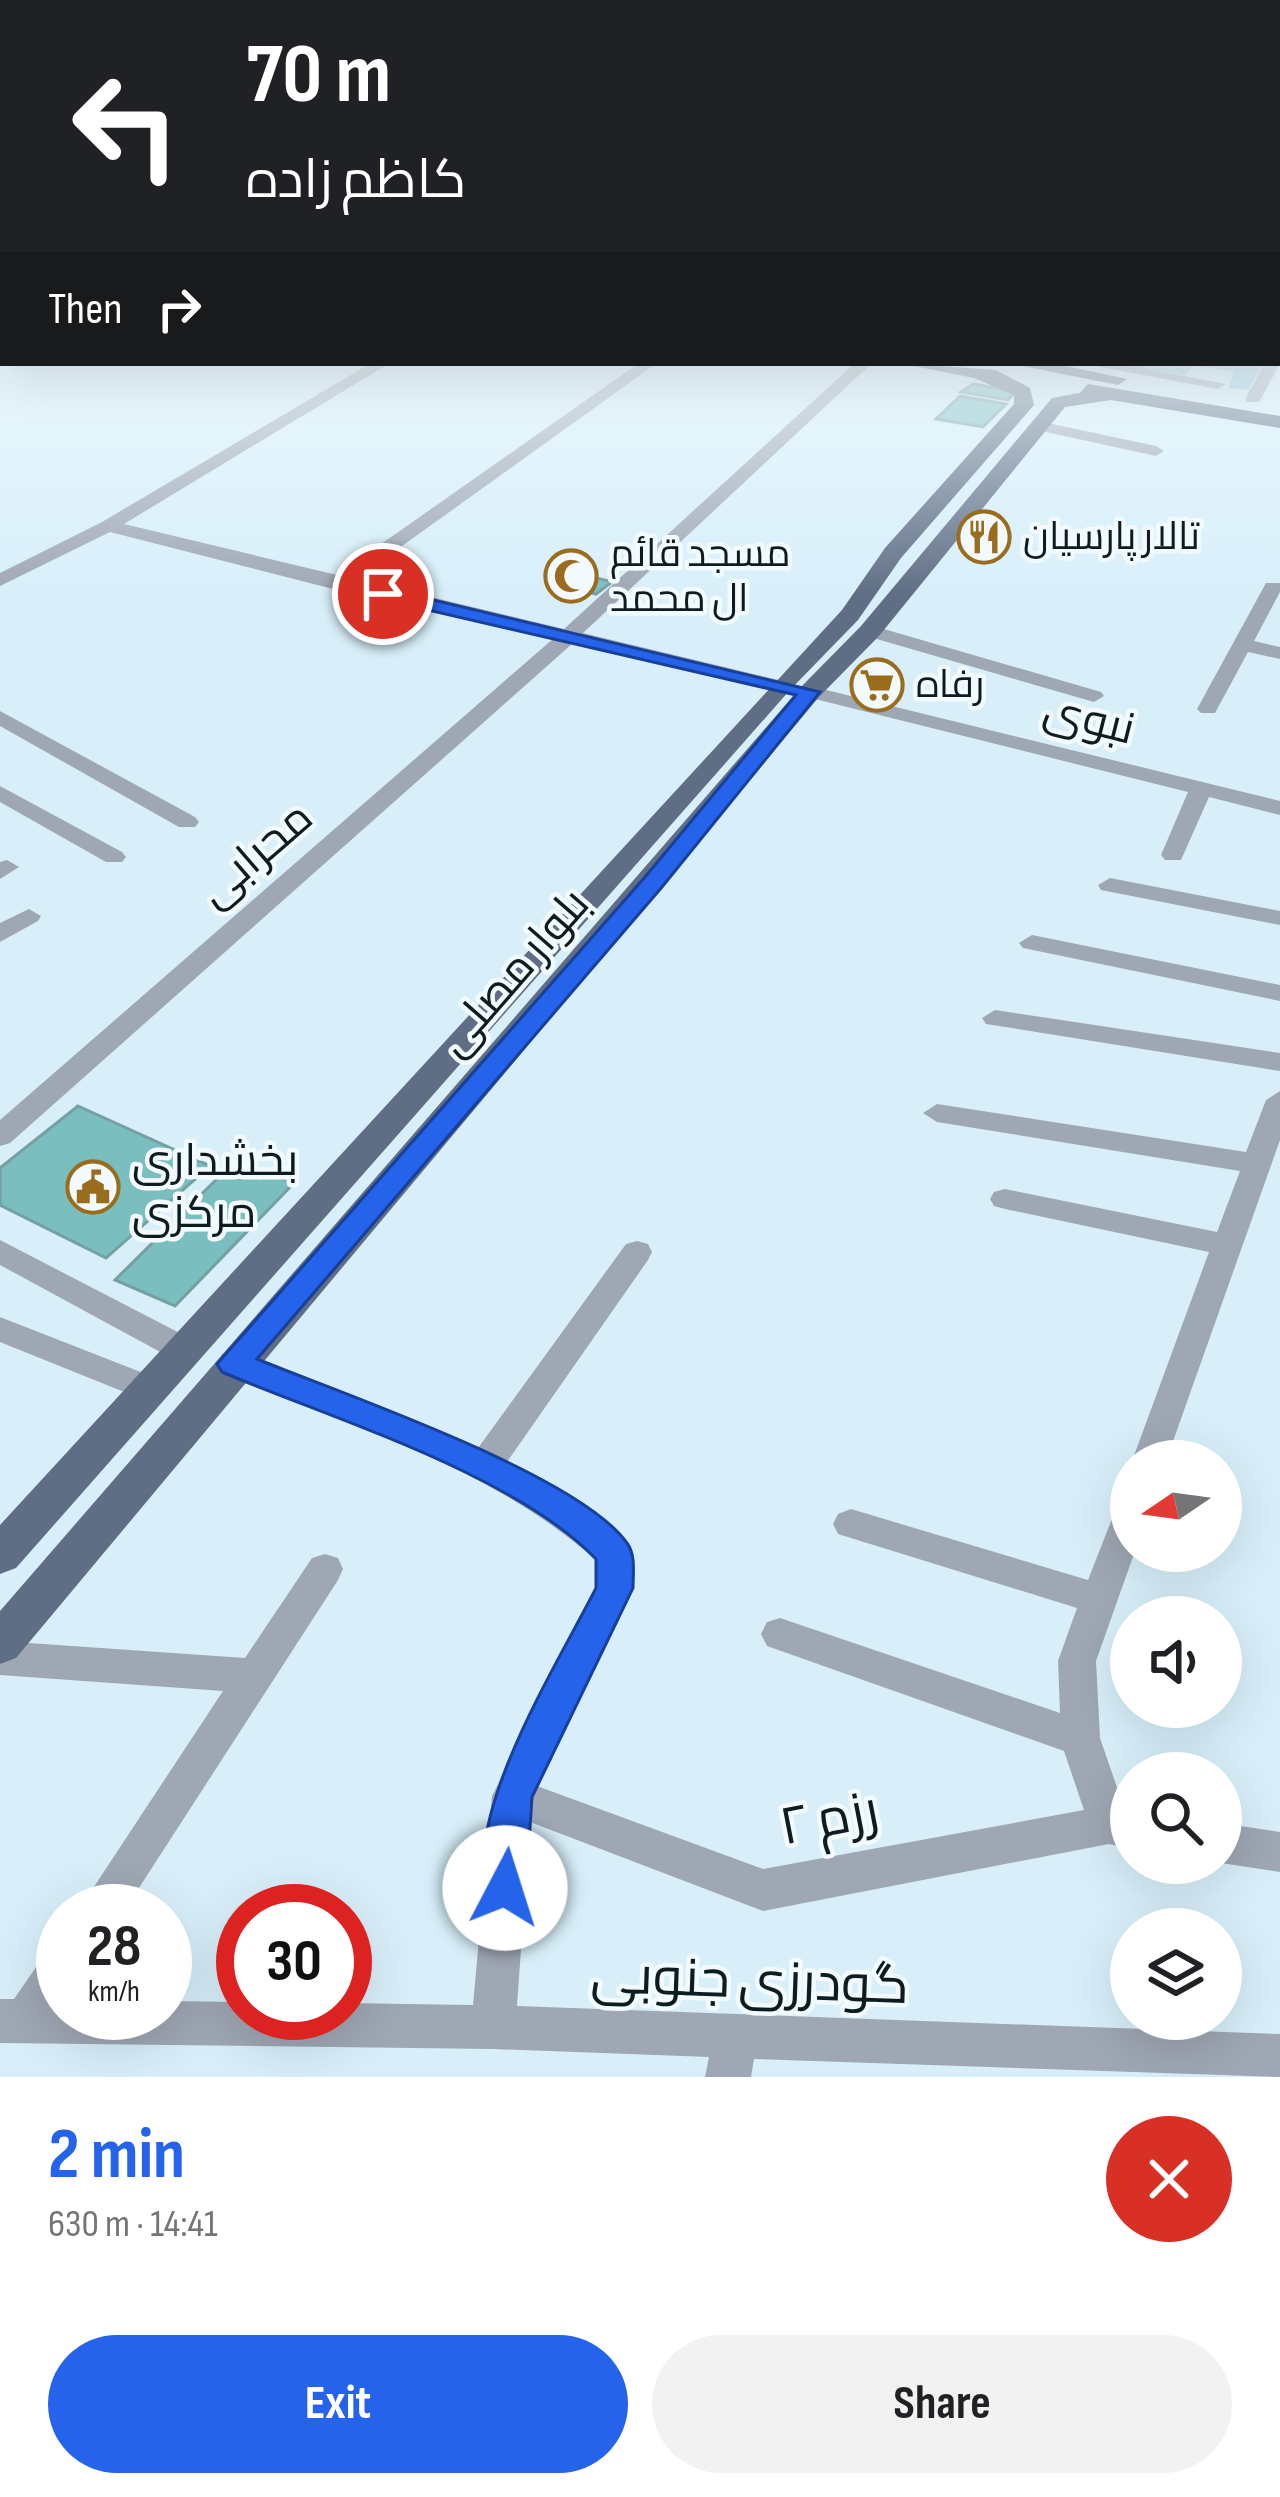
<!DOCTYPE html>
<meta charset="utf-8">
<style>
body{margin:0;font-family:"Sofia Sans Condensed",Cairo,sans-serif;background:#f2f2f2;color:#202124;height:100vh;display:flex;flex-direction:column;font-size:45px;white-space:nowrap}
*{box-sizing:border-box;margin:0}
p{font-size:39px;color:#757577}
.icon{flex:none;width:66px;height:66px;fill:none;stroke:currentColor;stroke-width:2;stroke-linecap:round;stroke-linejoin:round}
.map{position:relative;height:2077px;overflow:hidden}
.details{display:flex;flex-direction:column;background:#fff;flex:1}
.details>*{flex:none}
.hud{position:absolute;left:0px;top:0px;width:1281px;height:366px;box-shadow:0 12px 48px #0002;background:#202124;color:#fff;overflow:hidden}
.needle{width:78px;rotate:257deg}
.fabs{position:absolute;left:1110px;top:1440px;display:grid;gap:24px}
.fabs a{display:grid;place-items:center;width:132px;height:132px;border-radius:50%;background:#fff;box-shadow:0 12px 48px #0002;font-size:60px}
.speed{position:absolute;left:36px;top:1884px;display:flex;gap:24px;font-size:60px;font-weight:700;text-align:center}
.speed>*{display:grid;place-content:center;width:156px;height:156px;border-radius:50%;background:#fff;box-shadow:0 12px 48px #0002;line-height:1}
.speed small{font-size:30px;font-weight:400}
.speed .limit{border:18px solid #d22;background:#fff;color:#111}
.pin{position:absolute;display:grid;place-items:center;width:102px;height:102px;color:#fff;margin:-51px;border:6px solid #fff;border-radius:50%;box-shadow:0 3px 12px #0007}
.me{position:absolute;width:132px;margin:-66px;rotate:5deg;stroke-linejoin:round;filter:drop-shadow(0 0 9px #0008)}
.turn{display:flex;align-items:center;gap:42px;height:252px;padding:0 48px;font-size:54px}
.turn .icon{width:156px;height:156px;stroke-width:2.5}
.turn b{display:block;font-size:84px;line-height:102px}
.then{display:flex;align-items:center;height:114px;padding:0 48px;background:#0003;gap:24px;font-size:45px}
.round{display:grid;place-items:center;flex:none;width:126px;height:126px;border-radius:63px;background:#f2f2f2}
.summary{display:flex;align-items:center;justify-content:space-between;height:204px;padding:0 48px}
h1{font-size:72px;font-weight:700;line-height:90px;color:#2563eb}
.action{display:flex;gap:24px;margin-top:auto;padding:24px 48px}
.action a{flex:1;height:138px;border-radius:72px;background:#2563eb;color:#fff;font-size:48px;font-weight:700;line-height:138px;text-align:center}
.action a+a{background:#f2f2f2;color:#202124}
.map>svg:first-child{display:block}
.green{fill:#99cde5}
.building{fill:#7abec0;stroke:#74a0a2;stroke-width:3}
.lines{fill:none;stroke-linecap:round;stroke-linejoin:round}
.minor{fill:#9fa7b4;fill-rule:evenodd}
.major{fill:#606e85;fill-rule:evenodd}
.route{fill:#2563eb;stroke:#184099;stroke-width:3}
.labels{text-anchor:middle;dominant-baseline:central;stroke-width:9;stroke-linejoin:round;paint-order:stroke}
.far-poi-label{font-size:39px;fill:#0d1c22;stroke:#f2fafd;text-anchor:start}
.street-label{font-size:45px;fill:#0d1c22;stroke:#f2fafd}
.poi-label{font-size:45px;fill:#0d1c22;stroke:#f2fafd;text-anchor:start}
.near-street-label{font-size:54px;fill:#0d1c22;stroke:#f2fafd}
</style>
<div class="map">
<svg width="1280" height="2077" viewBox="0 0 1280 2077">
<rect width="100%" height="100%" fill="#d8effa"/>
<path class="green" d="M1104,363h160l-16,27 -20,-2 6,-16 -40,-7 -9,10z"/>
<g class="building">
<path d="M973,384l36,6 4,4 -5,6 -47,-8z"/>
<path d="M960,396l46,8 -23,23 -47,-8z"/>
<path d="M562,569l50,13 -16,12 -49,-12z"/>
<path d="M78,1106l132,60 -104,92 -106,-53v-37z"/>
<path d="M236,1160l58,23 -119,123 -60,-26z"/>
</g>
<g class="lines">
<g class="minor">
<path d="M1278,360l2,4 -21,38h-12l-2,-3 20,-36z"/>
<path d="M371,363h19l-266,161 213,51 302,-212h18l-301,216 208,50 291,-266h17l-289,270 204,49 3,4 -10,6 -207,-49 -563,500 -10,3v-26l554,-482 -217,-48 -227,-58 -110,54v-13l102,-51z"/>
<path d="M1079,363h36l111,21 -8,5z"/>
<path d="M1043,422l113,24 8,5 -8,5 -119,-26 -2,-3z"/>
<path d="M1266,583h14v9l-26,49 26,6v12l-32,-7 -33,61h-14l-4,-4z"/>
<path d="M870,625l231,67 3,4 -10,6 -7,-2 -224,-65 -3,-4z"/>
<path d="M810,686l470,115v14l-71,-18 -28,63h-16l-4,-5 27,-63 -385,-96v-8z"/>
<path d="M0,711l195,106 4,5 -4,5h-16l-179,-101z"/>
<path d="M0,786l122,66 4,5 -4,5h-16l-106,-60z"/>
<path d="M7,860l12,7 -19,12v-17z"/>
<path d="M1110,878l170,33v14l-179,-35 -3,-5z"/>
<path d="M29,909l12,7 -3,5 -38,21v-19z"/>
<path d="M1032,935l248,50v16l-257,-53 -4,-5z"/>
<path d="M995,1010l285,43v18l-294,-47 -4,-6z"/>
<path d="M1280,1091v49l-114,321h-34l77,-209 -204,-43 -11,-3 -4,-7 4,-7 11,-3 212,43 23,-61 -303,-49 -14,-9 14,-9 309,48 20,-52z"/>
<path d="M0,1240l197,102 5,9 -5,9 -11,3 -11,-3 -175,-95z"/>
<path d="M637,1241l11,3 4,8 -4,8 -141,202c28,15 112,60 123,88 5,11 3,26 3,38l-96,198 226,83 321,-59 -20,-59 -297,-105 -6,-12 6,-12 13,-4 280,95 -2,-52 19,-53 -239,-74 -5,-10 5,-10 13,-5 237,71 31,-79 12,-5v55h4l-39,110 4,77 24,70 7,1v40l-22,-5 -346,67 -233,-89 -13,184 763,28v43l-526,-18 -3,18h-46l4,-20 -216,-8 -493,-6v-44h14l34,-49 15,-7v70h102v-12l78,1v11h102v-10l128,2 19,-209 105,-208 -1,-28c-107,-93 -244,-136 -374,-188l-4,-9 4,-9 12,-3 12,3 232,94 148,-204z"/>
<path d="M0,1317l161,63 5,9 -5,9 -12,4 -149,-60z"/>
<path d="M325,1554l13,4 5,11 -5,11 -214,331h-46l145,-220 -223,-16v-34l245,17 67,-100z"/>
<path d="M1221,1823l59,9v40l-59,-9z"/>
</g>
<g class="major">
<path d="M899,363l97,7 34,18 4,17 -133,153 -43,62 -69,71 -773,877 -16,6v-49l842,-915 43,-62 129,-144v-9l-40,-17z"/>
<path d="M1007,363h45l75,16 -9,6z"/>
<path d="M1088,384l192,32v12l-169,-28 -46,7 -186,229 -60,61 -803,961 -16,6v-53l801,-924 60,-61 191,-228 28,-5z"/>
</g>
</g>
<linearGradient id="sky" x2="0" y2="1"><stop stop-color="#88a7d9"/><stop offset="0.51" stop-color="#edf8fd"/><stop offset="1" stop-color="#edf8fd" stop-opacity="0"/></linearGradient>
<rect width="1280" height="596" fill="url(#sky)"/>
<path class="route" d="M383,588l437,104 -158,195 -405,472c85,35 321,115 370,184 9,12 6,31 6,45l-101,209 -6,91 -6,15 -15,6 -15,-6c-34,-80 69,-241 106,-315v-29c-82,-85 -263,-140 -374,-187l-5,-8 428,-487 151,-182 -420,-97 -3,-4z"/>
<defs>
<g id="restaurant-ring" transform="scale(2.7)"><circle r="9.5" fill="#f2fafd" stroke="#9a6c1d" stroke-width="1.5"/><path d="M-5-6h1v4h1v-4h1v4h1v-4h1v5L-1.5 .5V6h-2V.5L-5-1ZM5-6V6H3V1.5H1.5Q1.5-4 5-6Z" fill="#9a6c1d"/></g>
<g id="mosque-ring" transform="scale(2.7)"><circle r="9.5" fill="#f2fafd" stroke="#9a6c1d" stroke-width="1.5"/><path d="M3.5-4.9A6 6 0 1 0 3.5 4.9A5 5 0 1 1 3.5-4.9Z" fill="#9a6c1d"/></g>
<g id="supermarket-ring" transform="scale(2.7)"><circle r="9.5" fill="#f2fafd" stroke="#9a6c1d" stroke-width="1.5"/><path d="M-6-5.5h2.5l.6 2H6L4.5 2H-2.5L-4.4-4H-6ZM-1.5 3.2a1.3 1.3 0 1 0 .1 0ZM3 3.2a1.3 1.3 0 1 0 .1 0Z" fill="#9a6c1d"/></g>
<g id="civic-ring" transform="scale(2.7)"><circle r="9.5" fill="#f2fafd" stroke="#9a6c1d" stroke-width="1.5"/><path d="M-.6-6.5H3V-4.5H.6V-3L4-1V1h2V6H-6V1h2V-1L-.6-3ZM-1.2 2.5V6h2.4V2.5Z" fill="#9a6c1d"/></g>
</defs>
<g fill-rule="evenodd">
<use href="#restaurant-ring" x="984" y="537"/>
<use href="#mosque-ring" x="571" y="576"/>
<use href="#supermarket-ring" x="877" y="685"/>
<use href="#civic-ring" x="93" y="1187"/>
</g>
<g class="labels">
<g class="far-poi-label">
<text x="1023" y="537">تالار پارسیان</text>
<text x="610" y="554">مسجد قائم<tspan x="610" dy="45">ال محمد</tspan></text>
<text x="916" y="685">رفاه</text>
</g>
<g class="street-label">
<text transform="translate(1089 720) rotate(14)">نبوی</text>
<text transform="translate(256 855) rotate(-41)">محرابی</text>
<text transform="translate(514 973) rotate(-49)">بلوار مصلی</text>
</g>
<g class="poi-label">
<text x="132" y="1161">بخشداری<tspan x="132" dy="52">مرکزی</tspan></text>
</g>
<g class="near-street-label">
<text transform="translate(829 1819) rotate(-11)">رزم ۲</text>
<text transform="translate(750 1981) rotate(2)">گودرزی جنوبی</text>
</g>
</g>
</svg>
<div class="fabs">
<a><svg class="needle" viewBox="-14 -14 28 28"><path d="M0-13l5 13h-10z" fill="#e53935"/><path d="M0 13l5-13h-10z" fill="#757577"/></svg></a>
<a><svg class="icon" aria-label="sound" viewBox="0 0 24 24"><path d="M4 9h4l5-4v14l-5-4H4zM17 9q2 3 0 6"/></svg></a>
<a><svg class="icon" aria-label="search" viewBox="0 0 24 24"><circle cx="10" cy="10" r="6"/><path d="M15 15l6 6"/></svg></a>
<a><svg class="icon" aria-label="layers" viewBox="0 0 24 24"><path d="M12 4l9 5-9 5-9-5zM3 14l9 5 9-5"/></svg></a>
</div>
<div class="speed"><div>28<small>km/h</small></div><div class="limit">30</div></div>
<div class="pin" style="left:383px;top:594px;background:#d93025"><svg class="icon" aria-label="arrive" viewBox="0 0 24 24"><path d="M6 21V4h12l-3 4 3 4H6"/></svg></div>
<svg class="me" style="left:505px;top:1888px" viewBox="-20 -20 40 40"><circle r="19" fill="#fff"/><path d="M0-13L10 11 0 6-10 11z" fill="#2563eb"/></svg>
<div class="hud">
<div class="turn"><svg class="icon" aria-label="left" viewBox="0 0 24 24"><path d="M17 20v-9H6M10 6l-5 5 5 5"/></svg><div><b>70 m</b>کاظم زاده</div></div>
<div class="then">Then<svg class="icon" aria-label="right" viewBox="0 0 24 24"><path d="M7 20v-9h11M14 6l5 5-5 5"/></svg></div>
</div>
</div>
<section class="details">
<div class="summary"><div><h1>2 min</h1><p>630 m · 14:41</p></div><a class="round" style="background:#d93025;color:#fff"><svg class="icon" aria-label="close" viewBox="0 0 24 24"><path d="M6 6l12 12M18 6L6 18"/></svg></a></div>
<div class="action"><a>Exit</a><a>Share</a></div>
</section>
